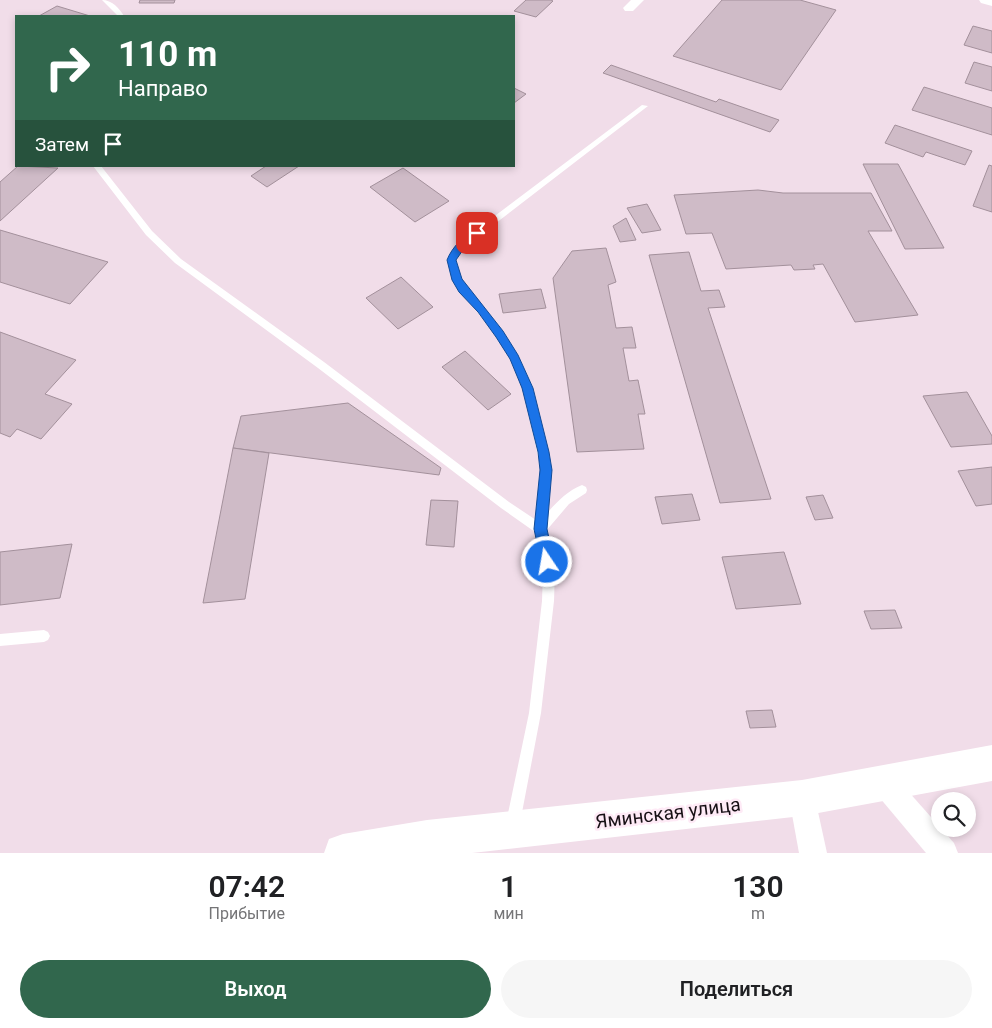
<!DOCTYPE html>
<html lang="ru">
<meta charset="utf-8">
<style>
body{margin:0;font-family:Roboto,sans-serif;background:#f6f6f6;color:#202124;height:100vh;display:flex;flex-direction:column;font-size:19px;white-space:nowrap}
*{box-sizing:border-box;margin:0}
p{font-size:16px;color:#757577}
.icon{flex:none;width:28px;height:28px;fill:none;stroke:currentColor;stroke-width:2;stroke-linecap:round;stroke-linejoin:round}
.map{position:relative;height:853px;overflow:hidden}
.drawer{display:flex;flex-direction:column;background:#fff;flex:1}
.drawer>*{flex:none}
.hud{position:absolute;left:15px;top:15px;width:500px;height:152px;border-radius:0px;box-shadow:0 2px 8px #0003;background:#31674d;color:#fff;overflow:hidden}
.tools{position:absolute;left:931px;top:792px;display:grid;gap:10px}
.tools a{display:grid;place-items:center;width:45px;height:45px;border-radius:50%;background:#fff;box-shadow:0 2px 8px #0003;font-size:25px}
.pin{position:absolute;display:grid;place-items:center;width:42px;height:42px;color:#fff;margin:-21px;border-radius:10px;box-shadow:0 2px 8px #0006}
.me{position:absolute;width:55px;margin:-28px;rotate:348deg;stroke-linejoin:round;filter:drop-shadow(0 0 4px #0008)}
.turn{display:flex;align-items:center;gap:18px;height:105px;padding:0 20px;font-size:22px}
.turn .icon{width:65px;height:65px;stroke-width:2.5}
.turn b{display:block;font-size:35px;line-height:42px}
.then{display:flex;align-items:center;height:48px;padding:0 20px;background:#0003;gap:10px;font-size:19px}
.eta{display:flex;justify-content:space-evenly;align-items:center;height:85px;text-align:center}
.eta b{font-size:30px;font-weight:600;line-height:35px}
.button{display:flex;gap:10px;margin-top:auto;padding:10px 20px}
.button a{flex:1;height:58px;border-radius:30px;background:#31674d;color:#fff;font-size:20px;font-weight:600;line-height:58px;text-align:center}
.button a+a{background:#f6f6f6;color:#202124}
.map>svg:first-child{display:block}
.building{fill:#cfbbc7;stroke:#a3909b}
.lines{fill:none;stroke-linecap:round;stroke-linejoin:round}
.lane{fill:#fff;fill-rule:evenodd}
.street{fill:#fff;fill-rule:evenodd}
.primary{fill:#fff;fill-rule:evenodd}
.route{fill:#1a73e8;stroke:#114b97}
.labels{text-anchor:middle;dominant-baseline:central;stroke-width:5;stroke-linejoin:round;paint-order:stroke}
.near-street-label{font-size:19px;fill:#171015;stroke:#feeaf6}
</style>
<div class="map">
<svg width="992" height="853" viewBox="0 0 992 853">
<rect width="100%" height="100%" fill="#f1dde9"/>
<g class="building">
<path d="M140,0h35l-1,3h-35z"/>
<path d="M526,0h25l2,1 -17,16 -22,-6z"/>
<path d="M722,0h78l36,10 -55,80 -108,-34z"/>
<path d="M57,6l33,10h-51z"/>
<path d="M973,26l19,5v22l-28,-8z"/>
<path d="M974,62l18,5v24l-27,-8z"/>
<path d="M611,65l105,37 3,-3 60,21 -9,12 -167,-59z"/>
<path d="M924,87l68,21v27l-80,-25z"/>
<path d="M514,88l12,6 -12,9z"/>
<path d="M895,125l77,26 -7,14 -39,-13 -3,5 -38,-14z"/>
<path d="M863,164h35l46,84 -39,1z"/>
<path d="M989,165l3,1v46l-19,-6z"/>
<path d="M18,166l40,2 -58,53v-39z"/>
<path d="M266,166h33l-32,21 -16,-11z"/>
<path d="M403,168l46,33 -34,21 -45,-35z"/>
<path d="M758,190l25,3h88l21,38h-24l50,84 -63,7 -32,-58 -10,1 2,4 -21,1 -3,-5 -65,4 -14,-36 -26,1 -12,-39z"/>
<path d="M647,204l14,26 -19,3 -15,-25z"/>
<path d="M626,218l10,22 -16,2 -7,-16z"/>
<path d="M0,230l108,32 -38,42 -70,-22z"/>
<path d="M606,248l10,34 -8,3 8,43 16,-1 4,21h-13l6,33 9,-1 7,34h-7l6,35 -67,3 -24,-174 19,-27z"/>
<path d="M689,252l12,39 18,-1 6,17 -17,1 63,191 -51,4 -71,-248z"/>
<path d="M401,277l32,30 -35,22 -32,-31z"/>
<path d="M541,289l5,19 -43,5 -4,-19z"/>
<path d="M0,332l76,28 -31,34 27,10 -31,35 -24,-10 -7,8 -10,-4z"/>
<path d="M465,351l46,43 -23,16 -46,-43z"/>
<path d="M967,392l25,44v8l-41,3 -28,-51z"/>
<path d="M348,403l93,65 -2,7 -206,-27 8,-32z"/>
<path d="M233,448l36,5 -24,146 -42,4z"/>
<path d="M992,467v37l-16,2 -18,-35z"/>
<path d="M692,494l8,26 -38,4 -7,-27z"/>
<path d="M823,495l10,23 -18,2 -9,-23z"/>
<path d="M431,500l27,1 -4,46 -28,-2z"/>
<path d="M72,544l-12,54 -60,7v-53z"/>
<path d="M784,552l17,52 -65,5 -14,-52z"/>
<path d="M895,610l7,18 -31,1 -7,-18z"/>
<path d="M772,710l4,17 -26,1 -4,-17z"/>
</g>
<g class="lines">
<g class="lane">
<path d="M102,0c10,0 17,8 22,16h-6z"/>
<path d="M642,105l6,1 -183,141 -9,13 5,19 42,52 15,24 15,32 18,83 -4,43c10,-11 20,-22 35,-28l4,2 1,3 -1,3 -17,11 -23,27 9,41 -1,29 -13,112 -21,110 -2,5 -5,2 -5,-2 -2,-5 23,-110 13,-112 1,-29 -8,-40 -34,-24 -183,-140 -143,-105 -29,-28 -53,-69h8l51,65 29,28 143,103 185,140 27,18 5,-50 -18,-83 -12,-28 -14,-22 -43,-55 -6,-22 4,-9 7,-8z"/>
<path d="M44,630l4,2 2,4 -2,4 -4,2 -44,4v-12z"/>
</g>
<g class="street">
<path d="M631,0h13l-11,11h-8l-2,-3z"/>
<path d="M979,0h13v6l-11,-3z"/>
<path d="M883,769l9,4 62,70 4,10h-32l-52,-62 -4,-9 4,-9z"/>
<path d="M802,785l10,3 3,10 12,55h-28l-10,-55 3,-10z"/>
</g>
<path class="primary" d="M992,745v36l-190,35 -330,37h-148l5,-14 14,-5 84,-14 375,-40z"/>
</g>
<path class="route" d="M477,230l4,1v4l-16,12 -9,13 6,19 41,52 15,24 15,33 16,64 3,18 -5,59 7,33 -2,4 -5,2 -4,-2 -2,-4 -7,-33 6,-59 -2,-18 -16,-64 -12,-29 -14,-22 -18,-25 -19,-20 -7,-12 -5,-20c5,-13 17,-25 30,-30z"/>
<g class="labels">
<g class="near-street-label">
<text transform="translate(668 813) rotate(-7)">Яминская улица</text>
</g>
</g>
</svg>
<div class="tools">
<a><svg class="icon" aria-label="search" viewBox="0 0 24 24"><circle cx="10" cy="10" r="6"/><path d="M15 15l6 6"/></svg></a>
</div>
<div class="pin" style="left:477px;top:233px;background:#d93025"><svg class="icon" aria-label="arrive" viewBox="0 0 24 24"><path d="M6 21V4h12l-3 4 3 4H6"/></svg></div>
<svg class="me" style="left:547px;top:562px" viewBox="-20 -20 40 40"><circle r="17" fill="#1a73e8" stroke="#fff" stroke-width="3"/><path d="M0-11L8 9 0 5-8 9z" fill="#fff"/></svg>
<div class="hud">
<div class="turn"><svg class="icon" aria-label="right" viewBox="0 0 24 24"><path d="M7 20v-9h11M14 6l5 5-5 5"/></svg><div><b>110 m</b>Направо</div></div>
<div class="then">Затем<svg class="icon" aria-label="arrive" viewBox="0 0 24 24"><path d="M6 21V4h12l-3 4 3 4H6"/></svg></div>
</div>
</div>
<section class="drawer">
<div class="eta">
<div><b>07:42</b><p>Прибытие</p></div>
<div><b>1</b><p>мин</p></div>
<div><b>130</b><p>m</p></div>
</div>
<div class="button"><a>Выход</a><a>Поделиться</a></div>
</section>
